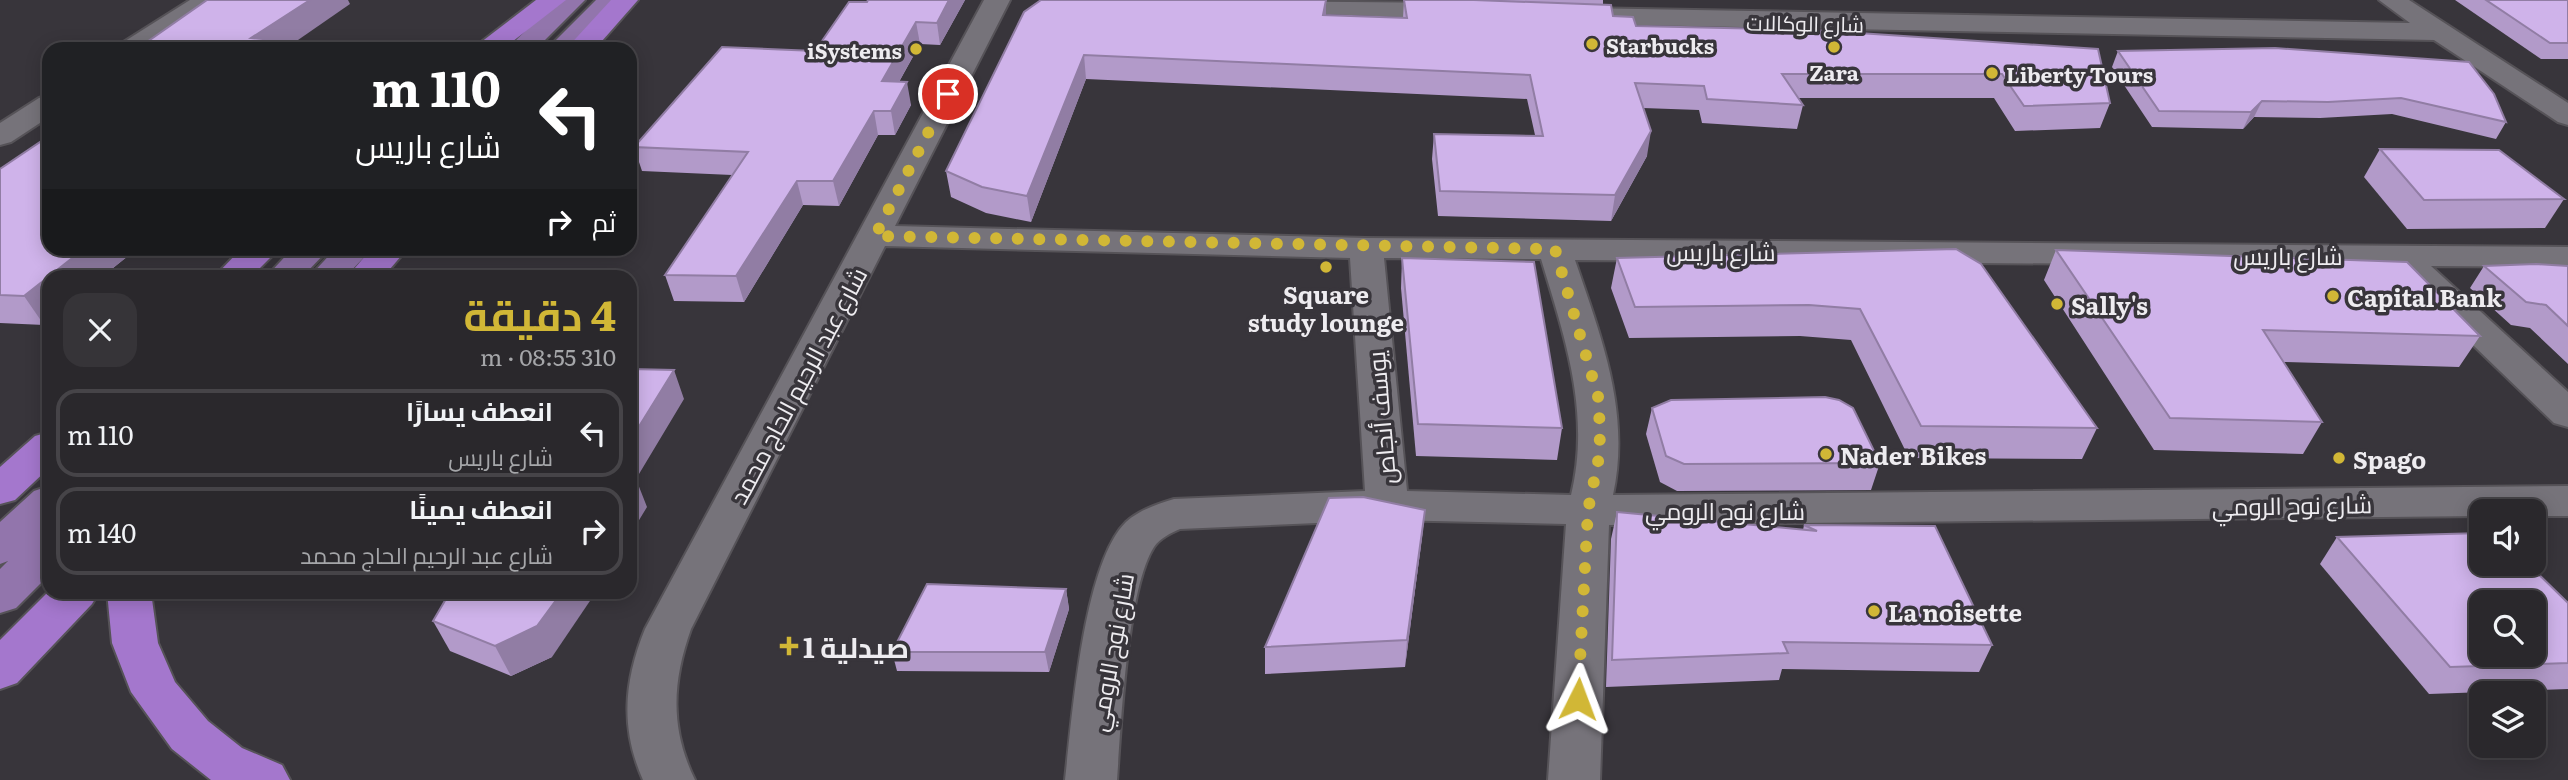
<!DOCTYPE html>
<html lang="ar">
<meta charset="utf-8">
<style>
body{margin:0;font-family:Literata,Cairo,serif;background:#363438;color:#f1f3f6;direction:rtl;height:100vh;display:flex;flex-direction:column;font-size:26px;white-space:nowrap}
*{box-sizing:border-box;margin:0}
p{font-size:23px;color:#a5a6a9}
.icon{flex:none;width:38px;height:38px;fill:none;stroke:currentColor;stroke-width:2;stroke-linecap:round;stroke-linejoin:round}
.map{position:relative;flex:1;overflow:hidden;direction:ltr}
.details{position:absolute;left:42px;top:270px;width:595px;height:329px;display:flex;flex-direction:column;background:#2a282c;border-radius:21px;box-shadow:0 4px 18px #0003,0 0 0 2px #464448;direction:rtl}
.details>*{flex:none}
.top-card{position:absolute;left:42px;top:42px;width:595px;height:214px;border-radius:21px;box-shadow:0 4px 18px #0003,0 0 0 2px #464448;direction:rtl;background:#202124;color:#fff;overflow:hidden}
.fabs{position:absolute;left:2469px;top:499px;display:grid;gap:14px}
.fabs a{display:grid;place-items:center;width:77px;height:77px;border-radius:14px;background:#2a282c;box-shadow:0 4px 18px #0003,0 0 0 2px #464448;font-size:35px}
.pin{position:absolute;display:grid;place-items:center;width:60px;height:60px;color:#fff;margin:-30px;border:4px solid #fff;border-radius:50%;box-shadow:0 2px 7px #0007}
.me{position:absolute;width:77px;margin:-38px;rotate:3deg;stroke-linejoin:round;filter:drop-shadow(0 0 5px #0008)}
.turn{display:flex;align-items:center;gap:24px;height:147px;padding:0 21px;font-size:32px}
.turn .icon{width:91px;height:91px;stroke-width:2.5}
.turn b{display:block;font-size:49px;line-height:60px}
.then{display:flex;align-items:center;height:66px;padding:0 21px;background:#0003;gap:14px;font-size:26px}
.round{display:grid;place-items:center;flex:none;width:74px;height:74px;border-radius:21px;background:#363438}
.summary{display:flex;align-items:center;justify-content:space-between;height:119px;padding:0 21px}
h1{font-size:42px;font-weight:700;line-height:52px;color:#d1b736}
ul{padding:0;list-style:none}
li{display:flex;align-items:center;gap:21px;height:88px;margin:0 14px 10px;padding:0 7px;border:4px solid #464448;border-radius:21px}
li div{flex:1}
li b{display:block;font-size:26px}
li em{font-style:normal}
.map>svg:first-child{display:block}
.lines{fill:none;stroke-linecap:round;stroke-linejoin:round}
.minor-casing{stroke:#565358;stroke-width:4}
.major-casing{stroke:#565358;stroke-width:4}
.highway-casing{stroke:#565358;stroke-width:4}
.minor{fill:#76737a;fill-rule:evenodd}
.major{fill:#9275ac;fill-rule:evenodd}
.highway{fill:#a477cd;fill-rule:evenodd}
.wall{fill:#b29ac9}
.shaded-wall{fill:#917da4}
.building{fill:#cfb3ea;stroke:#917da4;stroke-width:2;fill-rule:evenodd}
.route{stroke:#d1b736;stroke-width:12;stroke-dasharray:0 21.6}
.poi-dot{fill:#d1b736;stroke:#38353b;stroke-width:2.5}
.labels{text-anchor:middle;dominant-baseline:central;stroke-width:7;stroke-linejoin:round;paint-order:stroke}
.far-street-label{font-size:21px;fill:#eeecf0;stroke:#38353b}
.far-poi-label{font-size:21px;font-weight:bold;fill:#eeecf0;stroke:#38353b;text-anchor:start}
.street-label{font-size:24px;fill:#eeecf0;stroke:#38353b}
.poi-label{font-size:24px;font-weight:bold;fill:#eeecf0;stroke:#38353b;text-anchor:start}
.near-poi-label{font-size:28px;font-weight:bold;fill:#eeecf0;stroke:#38353b;text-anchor:start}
</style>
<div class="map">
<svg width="2568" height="780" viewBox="0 0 2568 780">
<rect width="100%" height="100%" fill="#38353b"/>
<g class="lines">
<g class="minor-casing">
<g id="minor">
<path d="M190,0h30l-70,49h-32l4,-6z"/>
<path d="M984,0h26l-115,226 471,12 1202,9v20l-137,-1 137,126v35l-14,-4 -163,-157 -816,-6c26,77 56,152 38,235l955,-9v30h-34v-5h-52v5l-873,9 -9,255h-52l18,-256 -179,-4 -207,9c-9,4 -20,9 -26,18 -27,42 -33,180 -37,233h-52c7,-61 18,-216 61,-258 13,-12 32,-18 48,-23l191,-8 -15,-233 -465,-12 -194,383c-19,53 -21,100 4,151h-52c-23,-52 -19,-99 2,-151zM1384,258l157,1c24,79 50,154 30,236l-164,-4z"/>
<path d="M1156,0l299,3 9,3 4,5 -4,5 -9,3 -286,-11 -9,-3z"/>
<path d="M2379,0h30l159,103v22l-10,-3 -124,-82 -852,-16 -9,-2 -4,-6 4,-6 9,-2 828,15z"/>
<path d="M49,95v22l-38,25 -11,3v-22l39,-25z"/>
</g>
</g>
<g class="major-casing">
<g id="major">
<path d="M557,0h28l-49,49h-29z"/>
<path d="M596,0h28l-48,49h-29z"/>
<path d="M293,248h37l-27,28h-36z"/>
<path d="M336,248h37l-27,28h-36z"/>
<path d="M49,486v40l-9,9 9,-3v43l-33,33 -16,5v-44l8,-8 -8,3v-42l34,-31z"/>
</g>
</g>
<g class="highway-casing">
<g id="highway">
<path d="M536,0h30l-63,49h-31z"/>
<path d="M611,0h27l-43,49h-29z"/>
<path d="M242,248h38l-28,28h-37z"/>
<path d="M372,248h36l-24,28h-36z"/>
<path d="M49,432v36l-34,32 -15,4v-37l35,-31z"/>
<path d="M49,591l50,1 -7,12 -75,79 -17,6v-49z"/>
<path d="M107,592h44l7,51 17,39 33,39 34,27 40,17 8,15h-79l-39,-31 -41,-57 -19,-49z"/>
</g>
</g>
<use href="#minor" class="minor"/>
<use href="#major" class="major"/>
<use href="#highway" class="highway"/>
</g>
<g class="wall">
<path d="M965,0l-25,45 -20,-1 -21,38 12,23 -16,30h-17l-39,71 -36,-1 -59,97 -70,-1 -9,-26 67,-100 -90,-4 -8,-24 181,-96 52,-49z"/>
<path d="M1041,0h285v15l77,3 1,-18h199v5l10,11 23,10 462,23 12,54 -10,25 -85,3 -21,-33h-196l5,7 -6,24 -95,-6 -3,-13 -56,-2 4,48 -36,65 -173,-5 -6,-57 2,-25 101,1 -8,-36 -441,-20 -55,143 -45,-9 -35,-16 -5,-26z"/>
<path d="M2455,0h113v59h-27z"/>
<path d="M2275,48l231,74 -10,17 -104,-25 -72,4 -66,-1 -11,12 -91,-2 -40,-60 6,-16z"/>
<path d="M2380,149l184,50 -19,29 -138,1 -43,-52z"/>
<path d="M0,169l49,79h89l-35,28h-54v45l-5,4 -44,-2z"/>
<path d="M1956,249l141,179 -15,31 -173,-1 -58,-118 -51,-4 -171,2 -18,-50 6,-30z"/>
<path d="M2056,250l424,86 -21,31 -175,-5 38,60 -19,32 -149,-4 -110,-170z"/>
<path d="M1402,258l160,170 -5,32 -141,-4 -15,-168z"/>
<path d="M2484,266h84v98l-38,-36 -19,-3 -41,-37z"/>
<path d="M1652,408l228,55 -9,27 -194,1 -17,-9 -14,-48z"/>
<path d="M1425,510l-3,27 -17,130 -140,7v-27z"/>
<path d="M1617,512l186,18 1,-5 131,1 57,119 -13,27 -197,-3 -3,11 -173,7 5,-148z"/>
<path d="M2337,537l231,66v86l-139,5 -109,-130z"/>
<path d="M1066,589l3,20 -20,63 -152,-1 -5,-19z"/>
<path d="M433,621l119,36 -41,19 -61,-25z"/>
</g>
<g class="shaded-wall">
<path d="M310,0h38l2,4 -65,45h-37l3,-11z"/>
<path d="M949,0h16l-25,45 -3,-22z"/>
<path d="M1326,0v17l-3,-2z"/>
<path d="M916,22l4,22 -34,61 -4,-24z"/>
<path d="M1084,55l2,24 -55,143 -4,-26z"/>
<path d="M907,82l4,23 -16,30 -4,-24z"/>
<path d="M2262,101l-8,16 -11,12 8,-17z"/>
<path d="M874,111l4,24 -39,71 -6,-25z"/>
<path d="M1651,131l-4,25 -36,65 4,-26z"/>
<path d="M797,181l6,24 -59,97 -8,-26z"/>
<path d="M85,248h53l-35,28h-54v45l-5,4 -20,-29z"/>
<path d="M674,370l10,29 -48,80 11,28 -17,28v-94z"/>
<path d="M1425,510l-3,27 -17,130 2,-27z"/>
<path d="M1066,589l3,20 -20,63 -4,-20z"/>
<path d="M562,592h34l-44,65 -41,19 -16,-30z"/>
</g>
<g class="building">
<path d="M207,0h103l-59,38 12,1 -15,10h-111z"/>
<path d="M868,0h81l-12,23 -21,-1 -34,59 25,1 -16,29h-17l-41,70h-36l-61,95 -71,-1 83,-123 -114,-5 88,-100 93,4 34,-49h18z"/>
<path d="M1041,0h285l-3,15 84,3 -3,-18h70l137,5 2,11 20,1 3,9 178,4 284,19 12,54 -86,3 -22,-32h-220l21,31 -96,-6 -3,-13 -69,-3 16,48 -36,64 -175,-4 -6,-57 109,2 -13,-61 -446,-20 -57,141 -45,-9 -36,-16 78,-159z"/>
<path d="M2486,0h82v43h-18z"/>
<path d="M2275,48l194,14 25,32 12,28 -105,-24 -73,4 -66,-1 -11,11 -92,-1 -41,-60z"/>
<path d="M49,136v112h36l-61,48 -24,-1v-126z"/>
<path d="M2380,149l119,1 65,49 -140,1z"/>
<path d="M1956,249l25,15 116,164 -176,-2 -61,-117 -51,-4 -174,2 -18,-49z"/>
<path d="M2056,250l351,12 73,74 -217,-6 59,92 -152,-4z"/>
<path d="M1402,258l132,4 28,166 -144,-4z"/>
<path d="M2536,264l32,2v60l-22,-21 -20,-3 -42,-36z"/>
<path d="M630,369l44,1 -44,71z"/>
<path d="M1825,397l14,3 14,8 27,55 -196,1 -18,-8 -14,-48 19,-8z"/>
<path d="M630,474l6,3 -6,9z"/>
<path d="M1363,497l62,13 -18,130 -142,7 64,-149z"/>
<path d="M1617,512l200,19 -13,-6 131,1 57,119 -209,-3 5,11 -176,7z"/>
<path d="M2482,533v31h46l40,39v60l-118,4 -113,-130zM2482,602h52v52h-52z"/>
<path d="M927,584l139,5 -21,63h-153z"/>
<path d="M450,592h112l-25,34 -42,20 -62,-25z"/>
</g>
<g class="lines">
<path class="route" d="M948,94l-73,142 680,13 44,151 1,52 -12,58 -10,189"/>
</g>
<g class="poi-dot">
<circle cx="1592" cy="44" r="7"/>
<circle cx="1834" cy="47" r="7"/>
<circle cx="916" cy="49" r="7"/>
<circle cx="1992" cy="73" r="7"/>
<circle cx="1326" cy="267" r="7"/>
<circle cx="2333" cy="296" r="7"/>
<circle cx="2057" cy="304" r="7"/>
<circle cx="1826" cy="454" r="7"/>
<circle cx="2339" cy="458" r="7"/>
<circle cx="1874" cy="611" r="7"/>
<path d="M785.5 635.5h7v7h7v7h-7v7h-7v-7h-7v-7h7z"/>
</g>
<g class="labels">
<g class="far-street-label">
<text transform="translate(1805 22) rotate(1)">شارع الوكالات</text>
</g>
<g class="far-poi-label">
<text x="1606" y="44">Starbucks</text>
<text x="902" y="49" text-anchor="end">iSystems</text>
<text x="1834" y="71" text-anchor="middle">Zara</text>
<text x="2006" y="73">Liberty Tours</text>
</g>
<g class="street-label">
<text x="1721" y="250">شارع باريس</text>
<text x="2288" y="254">شارع باريس</text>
<text transform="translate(797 385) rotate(-62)">شارع عبد الرحيم الحاج محمد</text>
<text transform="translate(1380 418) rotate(-95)">يوسف أنجاص</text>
<text transform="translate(2292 504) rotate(-1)">شارع نوح الرومي</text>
<text x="1725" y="509">شارع نوح الرومي</text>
<text transform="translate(1110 652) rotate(-80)">شارع نوح الرومي</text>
</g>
<g class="poi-label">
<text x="1326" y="293" text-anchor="middle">Square<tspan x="1326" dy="28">study lounge</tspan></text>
<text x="2347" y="296">Capital Bank</text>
<text x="2071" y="304">Sally's</text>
<text x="1840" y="454">Nader Bikes</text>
<text x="2353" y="458">Spago</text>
<text x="1888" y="611">La noisette</text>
</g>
<g class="near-poi-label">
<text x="803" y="646">صيدلية 1</text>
</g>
</g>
</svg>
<div class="fabs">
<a><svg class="icon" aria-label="sound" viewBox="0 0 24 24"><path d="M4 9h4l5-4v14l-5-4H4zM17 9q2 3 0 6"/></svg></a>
<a><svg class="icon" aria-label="search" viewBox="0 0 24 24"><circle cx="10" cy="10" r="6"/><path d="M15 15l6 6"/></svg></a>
<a><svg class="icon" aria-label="layers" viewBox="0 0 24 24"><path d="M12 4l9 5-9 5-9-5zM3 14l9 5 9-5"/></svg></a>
</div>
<div class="pin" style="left:948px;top:94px;background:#d93025"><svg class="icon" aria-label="arrive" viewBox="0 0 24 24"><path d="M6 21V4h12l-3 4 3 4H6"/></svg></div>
<svg class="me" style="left:1578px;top:699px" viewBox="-20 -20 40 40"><path d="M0-17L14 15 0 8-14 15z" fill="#d1b736" stroke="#fff" stroke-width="4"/></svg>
<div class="top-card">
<div class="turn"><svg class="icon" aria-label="left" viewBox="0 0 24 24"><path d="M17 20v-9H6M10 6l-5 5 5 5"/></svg><div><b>110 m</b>شارع باريس</div></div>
<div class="then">ثم<svg class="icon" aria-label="right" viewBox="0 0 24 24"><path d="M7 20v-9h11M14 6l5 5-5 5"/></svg></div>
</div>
<section class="details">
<div class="summary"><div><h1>4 دقيقة</h1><p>310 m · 08:55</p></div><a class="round"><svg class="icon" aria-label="close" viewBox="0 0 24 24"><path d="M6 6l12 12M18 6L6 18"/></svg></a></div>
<ul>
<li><svg class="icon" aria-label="left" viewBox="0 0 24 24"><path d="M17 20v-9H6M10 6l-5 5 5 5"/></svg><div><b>انعطف يسارًا</b><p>شارع باريس</p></div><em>110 m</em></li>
<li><svg class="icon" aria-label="right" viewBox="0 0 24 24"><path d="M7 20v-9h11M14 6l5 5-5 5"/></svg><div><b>انعطف يمينًا</b><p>شارع عبد الرحيم الحاج محمد</p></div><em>140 m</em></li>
</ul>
</section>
</div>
